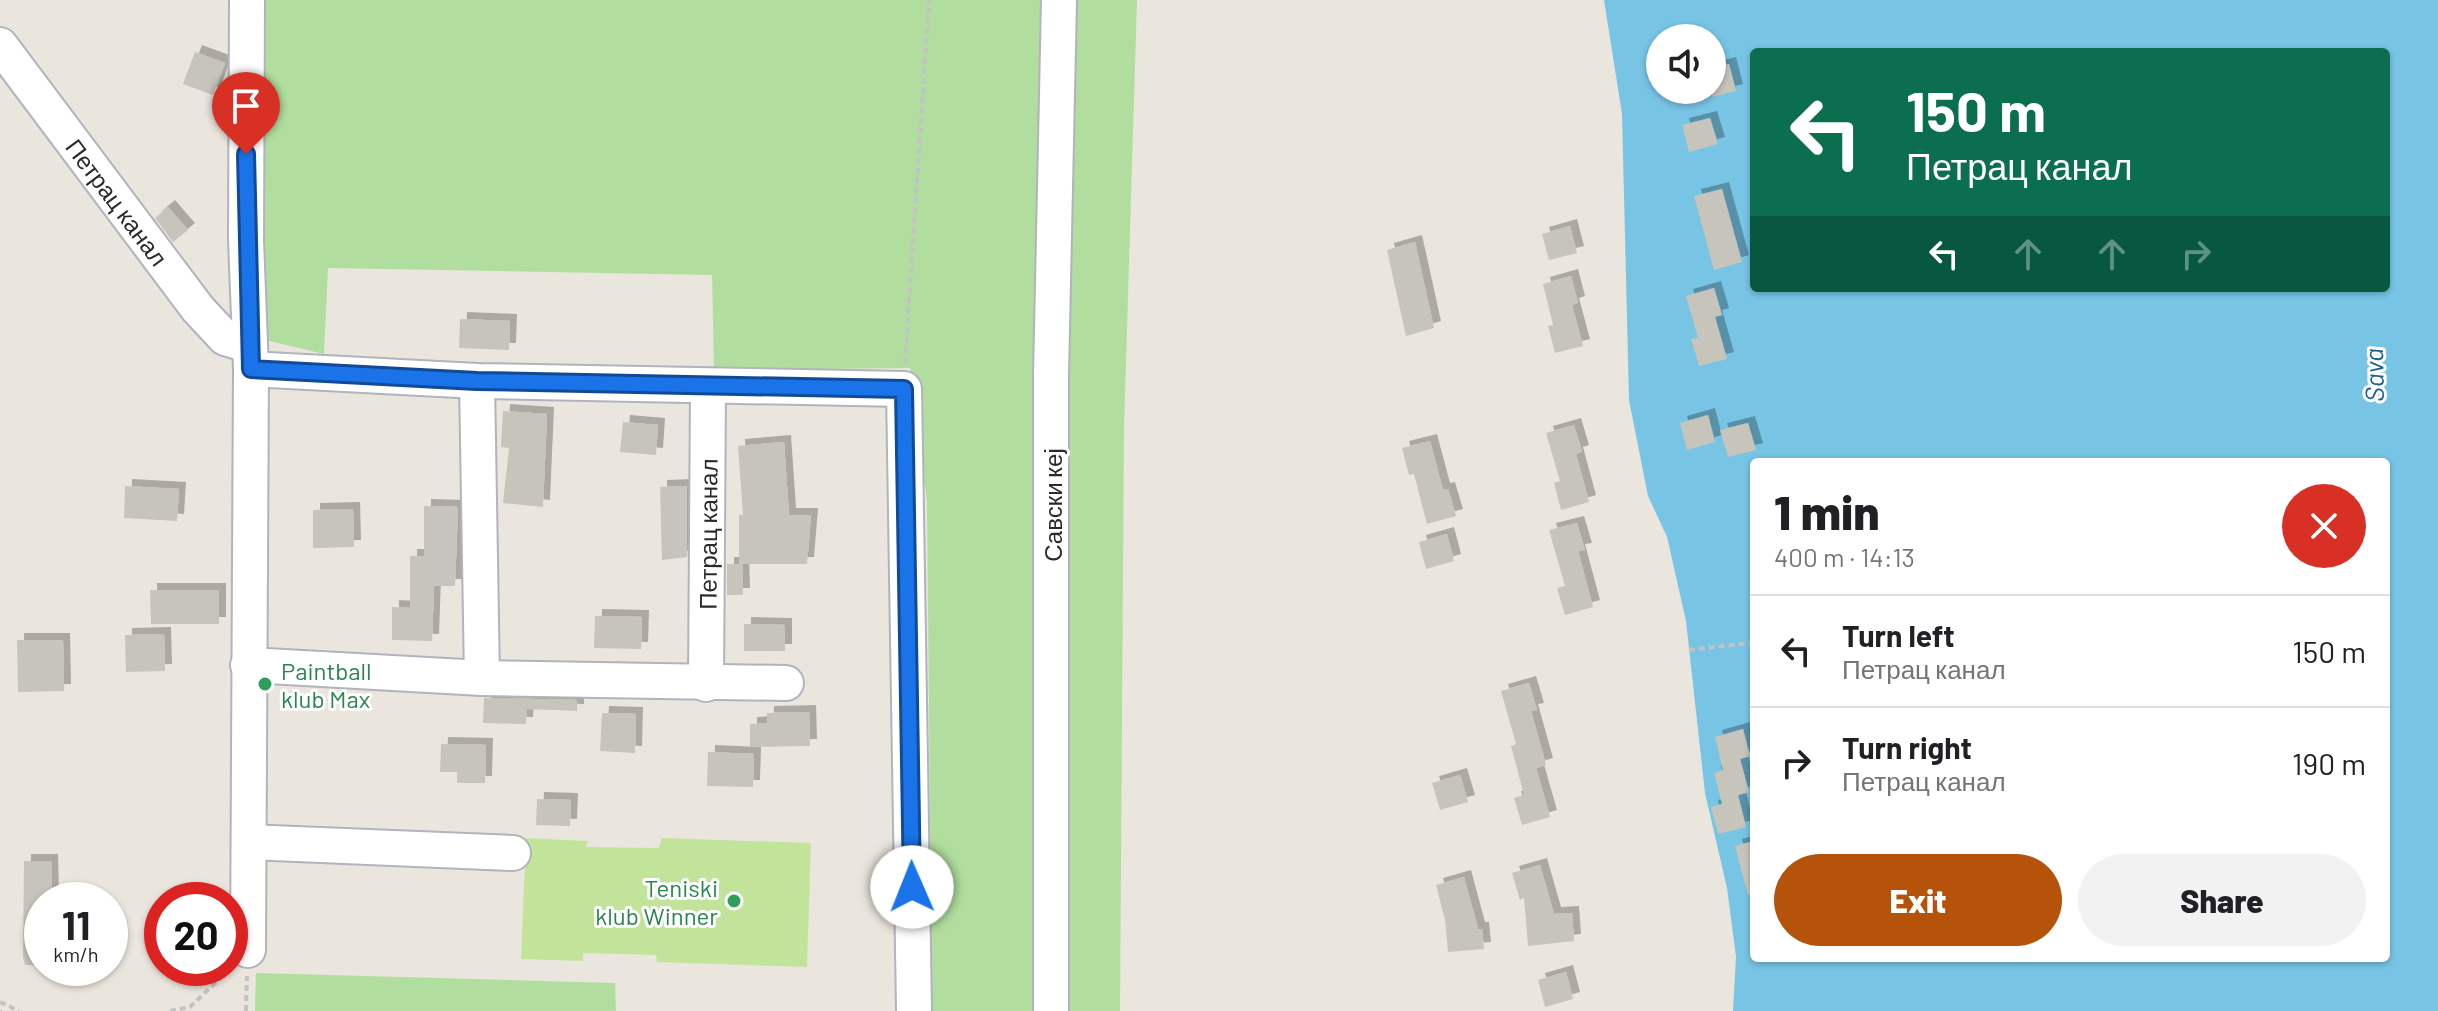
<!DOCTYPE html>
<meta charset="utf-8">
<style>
body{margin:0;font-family:Barlow,sans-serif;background:#f2f2f2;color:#202124;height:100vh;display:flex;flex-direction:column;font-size:30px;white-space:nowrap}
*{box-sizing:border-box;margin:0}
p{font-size:26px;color:#757577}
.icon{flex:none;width:44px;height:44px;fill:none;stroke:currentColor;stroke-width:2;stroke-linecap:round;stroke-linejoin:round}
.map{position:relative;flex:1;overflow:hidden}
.drawer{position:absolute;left:1750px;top:458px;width:640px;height:504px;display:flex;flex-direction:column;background:#fff;border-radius:8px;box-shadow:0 2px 6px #0004}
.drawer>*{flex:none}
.banner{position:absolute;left:1750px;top:48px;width:640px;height:244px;border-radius:8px;box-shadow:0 2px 6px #0004;background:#0b6e4f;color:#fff;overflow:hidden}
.fabs{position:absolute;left:1646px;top:24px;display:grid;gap:16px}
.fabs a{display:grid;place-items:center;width:80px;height:80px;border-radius:50%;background:#fff;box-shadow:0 2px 6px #0004;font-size:40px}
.speed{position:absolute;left:24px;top:882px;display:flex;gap:16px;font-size:40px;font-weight:700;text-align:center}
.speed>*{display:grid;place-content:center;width:104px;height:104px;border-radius:50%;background:#fff;box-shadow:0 2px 6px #0004;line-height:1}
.speed small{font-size:20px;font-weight:400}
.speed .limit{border:12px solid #d22;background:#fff;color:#111}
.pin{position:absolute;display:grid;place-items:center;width:68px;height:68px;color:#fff;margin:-82px -34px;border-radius:50% 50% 50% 0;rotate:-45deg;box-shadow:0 0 8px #0007}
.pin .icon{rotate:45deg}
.me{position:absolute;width:88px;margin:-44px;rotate:359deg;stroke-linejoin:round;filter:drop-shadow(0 0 6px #0008)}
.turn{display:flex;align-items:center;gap:28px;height:168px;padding:0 24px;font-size:36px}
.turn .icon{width:104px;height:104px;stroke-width:2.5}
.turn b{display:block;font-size:56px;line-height:68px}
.lanes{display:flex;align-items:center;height:76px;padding:0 24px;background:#0003;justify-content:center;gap:40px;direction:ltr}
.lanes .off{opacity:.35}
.round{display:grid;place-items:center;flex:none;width:84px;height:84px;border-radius:42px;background:#f2f2f2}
.summary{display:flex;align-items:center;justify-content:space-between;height:136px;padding:0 24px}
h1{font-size:48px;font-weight:800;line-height:60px}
.action{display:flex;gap:16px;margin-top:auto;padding:16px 24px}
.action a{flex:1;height:92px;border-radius:48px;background:#b45309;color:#fff;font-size:32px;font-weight:800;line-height:92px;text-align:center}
.action a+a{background:#f2f2f2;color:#202124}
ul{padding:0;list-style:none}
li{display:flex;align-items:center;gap:24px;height:112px;padding:0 24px;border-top:2px solid #e0e0e0}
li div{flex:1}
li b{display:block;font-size:30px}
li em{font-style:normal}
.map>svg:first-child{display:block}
.green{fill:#b1de9e}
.pitch{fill:#c2e49a}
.water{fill:#78c4e5;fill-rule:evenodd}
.building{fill:#c7c4bc;filter:url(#shadow)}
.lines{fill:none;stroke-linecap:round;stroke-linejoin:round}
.minor-casing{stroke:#b1b3bd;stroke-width:38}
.path{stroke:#c3c3c3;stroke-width:4;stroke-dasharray:6 4;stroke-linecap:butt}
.minor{stroke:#fff;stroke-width:34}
.route-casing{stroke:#114b97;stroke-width:20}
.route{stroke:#1a73e8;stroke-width:14}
.leisure-dot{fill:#2e9e5b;stroke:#fff;stroke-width:3}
.labels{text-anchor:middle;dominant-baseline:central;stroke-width:6;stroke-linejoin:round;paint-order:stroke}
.street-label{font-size:24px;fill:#2a2a2a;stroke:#fff}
.leisure-label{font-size:24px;fill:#27864d;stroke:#fff;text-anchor:start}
.water-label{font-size:26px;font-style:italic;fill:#176291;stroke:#fff}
</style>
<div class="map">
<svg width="2438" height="1011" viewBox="0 0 2438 1011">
<defs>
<filter id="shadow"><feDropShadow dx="7" dy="-7" stdDeviation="0" flood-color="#0004"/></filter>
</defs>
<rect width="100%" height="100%" fill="#ebe6dd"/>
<g class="green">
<path d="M263,0h874l-13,428 -4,583h-188l-5,-509 -17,-134 -196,2 -2,-95 -384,-7 -4,86 -63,-15z"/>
<path d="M256,973l359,10 1,28h-361z"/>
</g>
<path class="pitch" d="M526,838l62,3 -2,6 73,1 3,-10 149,5 -4,124 -150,-5 -1,-7 -73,-2v8l-62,-2z"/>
<path class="water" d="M1604,0h834v1011h-705l3,-54 -9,-69 -22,-95 -19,-172 -19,-84 -19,-41 -19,-96 -7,-286zM1660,38h52v52h-52zM1754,52h632v236h-632zM1754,462h632v496h-632z"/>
<g class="building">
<path d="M195,52l30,11 -12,32 -30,-11z"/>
<path d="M1729,64l7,27 -24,6v-29z"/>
<path d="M1710,118l8,26 -29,8 -7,-27z"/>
<path d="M1722,189l20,73 -28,8 -20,-74z"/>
<path d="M168,207l20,23 -15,12 -18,-24z"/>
<path d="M1570,226l7,27 -28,7 -7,-26z"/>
<path d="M1415,242l19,86 -28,8 -19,-86z"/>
<path d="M1571,276l7,27 -6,2 11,41 -28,7 -7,-27 5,-1 -10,-41z"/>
<path d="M1714,288l8,27 -7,2 12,42 -28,7 -8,-27 7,-1 -12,-42z"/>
<path d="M460,319l50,2 -1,29 -50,-2z"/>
<path d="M503,411l44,3 -4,93 -40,-4 6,-55 -8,-1z"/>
<path d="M1708,415l7,27 -28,8 -7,-27z"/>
<path d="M623,422l35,3 -2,30 -36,-3z"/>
<path d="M1748,423l8,27 -28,7 -8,-27z"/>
<path d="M1574,425l8,27 -6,2 13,48 -28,8 -7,-27 6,-2 -14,-48z"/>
<path d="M1430,441l13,49 5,-1 8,27 -29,8 -13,-50 -5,1 -7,-27z"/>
<path d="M784,442l5,73h22l-4,49h-68v-49h4l-5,-69z"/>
<path d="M125,486l54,3 -2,32 -53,-3z"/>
<path d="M687,486v71l-25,3 -2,-73z"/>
<path d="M424,506l34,1 -3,79h-21l-2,55 -40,-1v-33l18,1v-52h14z"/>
<path d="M353,509l1,38 -41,1v-38z"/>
<path d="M1577,523l8,27 -7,1 15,56 -28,8 -8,-27 8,-2 -16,-56z"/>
<path d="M1447,534l7,27 -28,8 -7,-27z"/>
<path d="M727,564h15l1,31h-16z"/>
<path d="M150,590h69v34h-68z"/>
<path d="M595,616l47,1 -1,32 -47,-1z"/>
<path d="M744,624l41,1v26h-41z"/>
<path d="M164,634l1,37 -39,1 -1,-37z"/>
<path d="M17,640h46l1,51 -46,1z"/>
<path d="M1529,683l8,27 -6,1 15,54 -10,3 14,49 -28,8 -8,-27 10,-3 -13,-49 5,-2 -15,-53z"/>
<path d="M484,698l93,2v11l-50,-2 -1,15 -43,-1z"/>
<path d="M809,712l1,34 -60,1v-23l17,-1v-10z"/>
<path d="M602,713l34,1 -1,39 -35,-2z"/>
<path d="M1743,729l7,27 -10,3 9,33 -11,3 8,32 -28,7 -7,-27 11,-3 -8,-31 9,-3 -8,-33z"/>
<path d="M441,744l45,1 -1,38h-28v-11h-17z"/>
<path d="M708,752l46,2 -1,33 -46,-1z"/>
<path d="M1460,775l8,27 -28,8 -8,-27z"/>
<path d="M537,799l34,1 -1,26 -34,-1z"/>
<path d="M1754,841v53l-6,1 -13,-49z"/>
<path d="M24,861h27l1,39h-10v65h-17l-2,-8z"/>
<path d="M1540,865l14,49 18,-1 2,28 -46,5 -4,-48 -4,2 -8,-27z"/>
<path d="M1464,877l14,52h4l2,20 -36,3 -3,-32 -9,-35z"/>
<path d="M1566,972l7,27 -28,8 -7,-27z"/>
</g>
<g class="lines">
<g class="minor-casing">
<g id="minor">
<path d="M247,0l-1,240 5,129 -3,581"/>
<path id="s1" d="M0,45l198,264 27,29 23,7"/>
<path d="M251,369l226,12 427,8 10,622"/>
<path d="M477,381l5,297"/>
<path d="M248,665l234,13 304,5"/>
<path id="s2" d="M706,684l2,-298"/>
<path d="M249,842l264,11"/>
<path d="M1051,1011v-635l8,-376"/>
</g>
</g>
<g class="path">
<path d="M905,363l24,-363"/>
<path d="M1689,650l61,-7"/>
<path d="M0,1002l19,9"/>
<path d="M0,1010v1"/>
<path d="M170,1011l20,-4 39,-37"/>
<path d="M246,1011l1,-35"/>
</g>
<use href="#minor" class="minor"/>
</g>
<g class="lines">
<g class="route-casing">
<path id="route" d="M246,154l5,215 226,12 427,8 8,498"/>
</g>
<use href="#route" class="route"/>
</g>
<g class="leisure-dot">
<circle cx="265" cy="684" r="8"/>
<circle cx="734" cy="901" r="8"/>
</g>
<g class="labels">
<g class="street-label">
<text stroke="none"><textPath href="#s1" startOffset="196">Петрац канал</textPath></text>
<text transform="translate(1052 505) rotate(-90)">Савски кеј</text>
<text stroke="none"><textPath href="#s2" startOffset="150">Петрац канал</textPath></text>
</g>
<g class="leisure-label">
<text x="281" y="670">Paintball<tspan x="281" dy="28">klub Max</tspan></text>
<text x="718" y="887" text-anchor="end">Teniski<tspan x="718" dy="28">klub Winner</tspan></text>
</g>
<g class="water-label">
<text transform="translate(2373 375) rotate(-91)">Sava</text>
</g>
</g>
</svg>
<div class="fabs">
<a><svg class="icon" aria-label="sound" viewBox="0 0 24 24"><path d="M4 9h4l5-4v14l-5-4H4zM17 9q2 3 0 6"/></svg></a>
</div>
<div class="speed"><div>11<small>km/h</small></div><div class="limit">20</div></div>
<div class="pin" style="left:246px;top:154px;background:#d93025"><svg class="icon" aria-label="arrive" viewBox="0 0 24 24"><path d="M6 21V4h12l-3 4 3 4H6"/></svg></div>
<svg class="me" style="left:912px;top:887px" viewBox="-20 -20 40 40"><circle r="19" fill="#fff"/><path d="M0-13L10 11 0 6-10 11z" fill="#1a73e8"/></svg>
<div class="banner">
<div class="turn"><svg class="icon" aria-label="left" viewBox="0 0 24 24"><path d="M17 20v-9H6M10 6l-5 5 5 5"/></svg><div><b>150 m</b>Петрац канал</div></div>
<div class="lanes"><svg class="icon" aria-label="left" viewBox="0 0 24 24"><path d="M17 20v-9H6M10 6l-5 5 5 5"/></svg><svg class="icon off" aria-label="ahead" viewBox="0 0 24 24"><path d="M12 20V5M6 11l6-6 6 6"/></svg><svg class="icon off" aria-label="ahead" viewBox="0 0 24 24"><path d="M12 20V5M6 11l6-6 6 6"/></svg><svg class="icon off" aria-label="right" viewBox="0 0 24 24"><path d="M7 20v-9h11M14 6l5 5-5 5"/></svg></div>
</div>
<section class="drawer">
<div class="summary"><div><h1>1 min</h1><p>400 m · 14:13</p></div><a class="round" style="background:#d93025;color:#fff"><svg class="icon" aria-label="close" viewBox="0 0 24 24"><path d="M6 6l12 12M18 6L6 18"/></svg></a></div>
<ul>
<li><svg class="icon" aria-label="left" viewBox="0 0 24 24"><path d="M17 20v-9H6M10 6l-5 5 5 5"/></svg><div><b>Turn left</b><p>Петрац канал</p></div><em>150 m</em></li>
<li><svg class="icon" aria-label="right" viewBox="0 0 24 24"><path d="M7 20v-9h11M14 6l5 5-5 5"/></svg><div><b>Turn right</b><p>Петрац канал</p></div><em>190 m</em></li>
</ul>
<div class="action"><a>Exit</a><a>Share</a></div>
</section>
</div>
